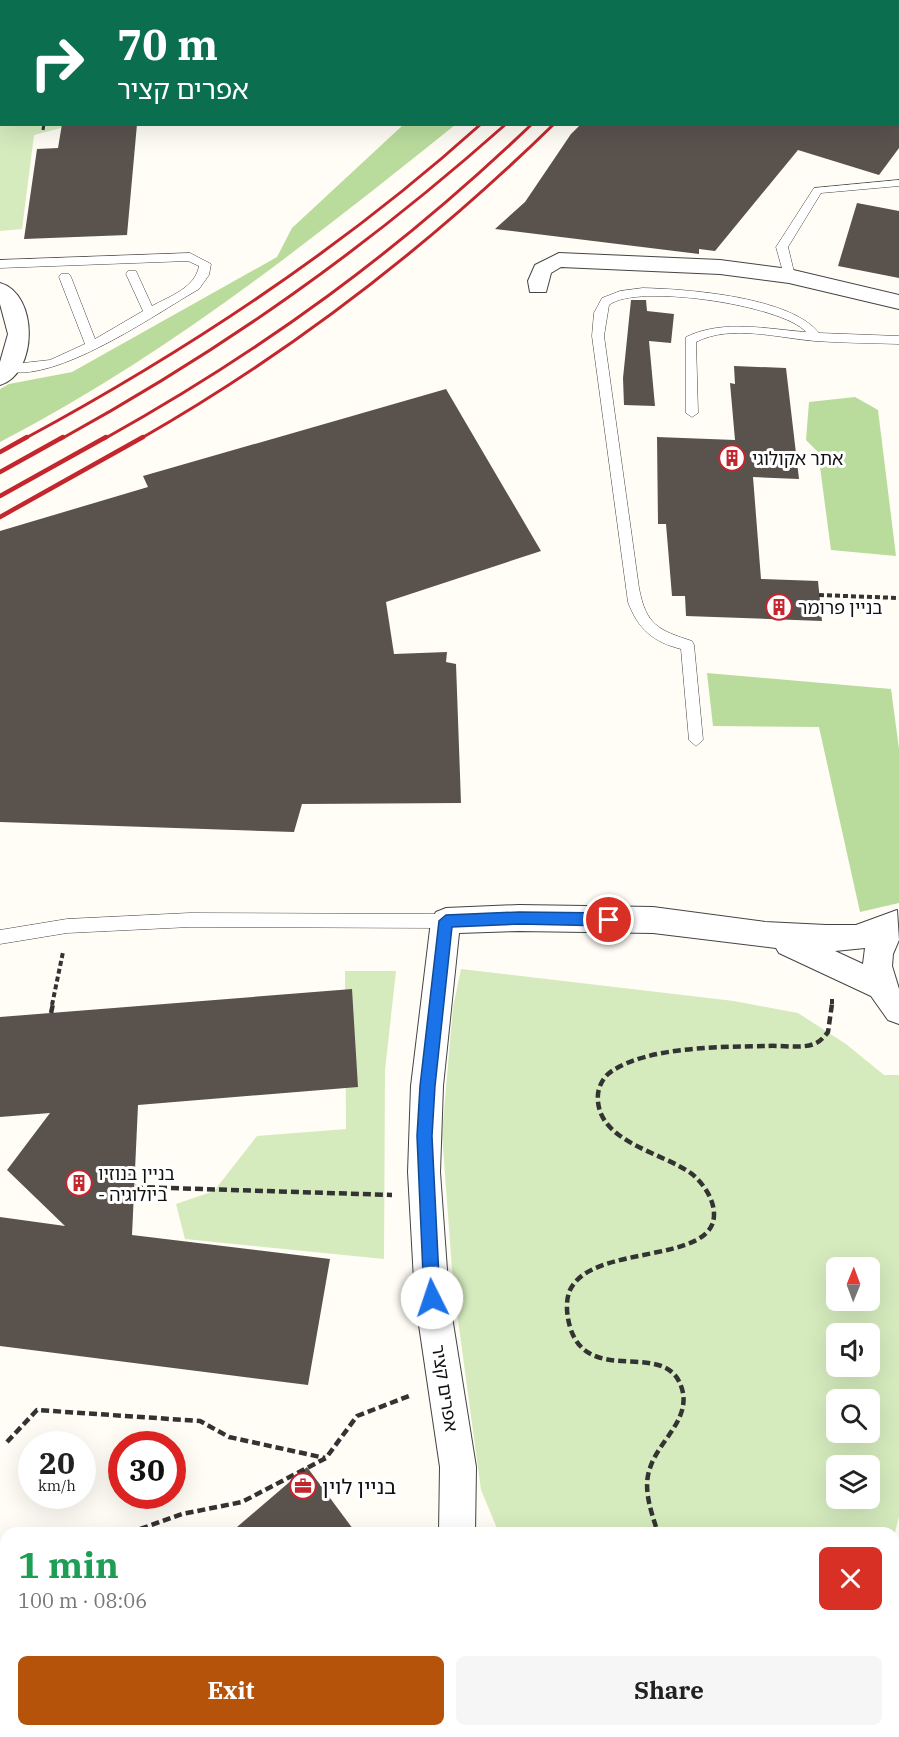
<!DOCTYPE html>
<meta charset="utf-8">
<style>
body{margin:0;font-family:"IBM Plex Serif","Noto Sans Hebrew",serif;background:#f6f6f6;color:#222;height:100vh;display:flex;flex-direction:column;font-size:22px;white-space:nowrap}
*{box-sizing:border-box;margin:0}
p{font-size:20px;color:#767676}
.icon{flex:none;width:33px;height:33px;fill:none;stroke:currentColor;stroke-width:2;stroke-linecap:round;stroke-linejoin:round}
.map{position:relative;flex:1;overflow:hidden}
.sheet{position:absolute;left:0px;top:1527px;width:900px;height:210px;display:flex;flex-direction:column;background:#fff;border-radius:18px 18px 0 0;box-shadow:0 6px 24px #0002}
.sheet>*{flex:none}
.top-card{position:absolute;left:0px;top:0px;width:900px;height:126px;box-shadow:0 6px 24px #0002;background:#0b6e4f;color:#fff;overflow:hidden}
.needle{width:39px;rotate:1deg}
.fabs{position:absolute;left:826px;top:1257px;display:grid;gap:12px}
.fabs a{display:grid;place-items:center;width:54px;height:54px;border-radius:9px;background:#fff;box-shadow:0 6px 24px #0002;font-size:30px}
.speed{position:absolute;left:18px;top:1431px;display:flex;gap:12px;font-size:30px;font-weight:700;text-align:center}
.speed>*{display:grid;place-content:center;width:78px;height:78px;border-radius:50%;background:#fff;box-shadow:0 6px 24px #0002;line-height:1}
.speed small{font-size:15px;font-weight:400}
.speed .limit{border:9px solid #d22;background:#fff;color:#111}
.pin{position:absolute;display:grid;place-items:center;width:51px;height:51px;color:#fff;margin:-26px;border:3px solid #fff;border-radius:50%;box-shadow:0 2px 6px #0007}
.me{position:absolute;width:66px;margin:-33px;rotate:356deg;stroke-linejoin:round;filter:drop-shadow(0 0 4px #0008)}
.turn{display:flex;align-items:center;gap:21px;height:126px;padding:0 18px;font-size:27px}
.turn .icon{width:78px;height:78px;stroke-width:2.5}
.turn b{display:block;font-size:42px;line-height:51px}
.round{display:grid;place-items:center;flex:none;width:63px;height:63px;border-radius:9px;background:#f6f6f6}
.headline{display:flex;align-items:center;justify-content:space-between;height:102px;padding:0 18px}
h1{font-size:36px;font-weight:700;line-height:45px;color:#1e9e55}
.cta{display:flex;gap:12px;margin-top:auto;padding:12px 18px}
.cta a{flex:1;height:69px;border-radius:9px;background:#b45309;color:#fff;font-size:24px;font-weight:700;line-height:69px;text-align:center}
.cta a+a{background:#f6f6f6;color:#222}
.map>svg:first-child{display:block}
.green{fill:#d5ebbd;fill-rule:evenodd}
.forest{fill:#b9dc9c}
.plaza{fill:#f1ede2}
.building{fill:#5a524d}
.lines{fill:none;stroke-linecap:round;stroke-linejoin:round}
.service-casing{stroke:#444;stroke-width:1}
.pedestrian-casing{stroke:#444;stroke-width:2}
.minor-casing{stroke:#444;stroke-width:2}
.path-far2{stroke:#333;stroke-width:3;stroke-dasharray:4.5 2;stroke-linecap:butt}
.path-far1{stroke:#333;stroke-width:4;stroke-dasharray:5 3;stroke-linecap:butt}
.path{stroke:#333;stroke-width:4.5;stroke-dasharray:8 4;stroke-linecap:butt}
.service{fill:#fff;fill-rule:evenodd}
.pedestrian{fill:#fff;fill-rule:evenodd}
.minor{fill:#fff;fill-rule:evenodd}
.rail-far1{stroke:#c4262e;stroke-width:3}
.rail{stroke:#c4262e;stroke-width:4.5}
.route{fill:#1a73e8;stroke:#114b97;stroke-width:1.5}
.labels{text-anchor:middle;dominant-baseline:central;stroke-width:6;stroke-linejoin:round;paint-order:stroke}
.poi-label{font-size:18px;fill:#111;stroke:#fff;text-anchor:start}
.street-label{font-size:18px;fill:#111;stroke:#fff}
.near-poi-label{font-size:21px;fill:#111;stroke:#fff;text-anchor:start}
</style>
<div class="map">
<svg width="899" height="1737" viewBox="0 0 899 1737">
<rect width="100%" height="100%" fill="#fffdf5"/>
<g class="green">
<path d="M0,66l2,58 60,1 -1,3 -27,7 -12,94 -22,2z"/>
<path d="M461,969l273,32 64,12 48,31 38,31h15v442l-5,19v-3h-395l-18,-43 -28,-207 -11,-149 11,-127zM837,1268h33v32h-33zM837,1334h33v32h-33zM837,1400h33v32h-33zM837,1466h33v32h-33z"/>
<path d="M345,971h51l-11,99 -1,189 -199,-20 -9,-35 38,-13 43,-55 89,-7z"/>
<path d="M899,1635v102h-231l-4,-6h230v-90z"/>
</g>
<g class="forest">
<path d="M403,125h52c-145,116 -289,231 -455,317v-53l9,-5 63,-12 205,-115 15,-29z"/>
<path d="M855,397l23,13 18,146 -65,-6 -13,-98 -12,-12 3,-38z"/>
<path d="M707,673l184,16 8,60v154l-39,9 -41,-185 -106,-1z"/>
</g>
<path class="plaza" d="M894,1547l5,2v77l-5,6z"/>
<g class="building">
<path d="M62,124h75l-10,111 -103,4 13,-90 21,-1z"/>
<path d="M581,124h318v24l-20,27 -81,-25 -83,101 -16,-2v5l-204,-25 30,-27 46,-68z"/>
<path d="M857,203l42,8v67l-61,-12z"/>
<path d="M631,300h15l1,11 27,3 -3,29 -22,-2 6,65 -31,-1 -1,-27z"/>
<path d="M734,366l52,2 13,111 -46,-2 8,102 57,2 4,40 -136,-5 -1,-20h-13l-6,-72h-8l-1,-87 78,3 -5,-57 5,1z"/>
<path d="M446,389l95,162 -155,51 8,52 53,-2 -1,10 10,2 5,139 -159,1 -8,28 -294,-10v-291l148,-44 -5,-11z"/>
<path d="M352,989l6,98 -220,18 -6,130 198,24 -22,126 -308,-39v-129l65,9 -58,-56 43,-57 -50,4v-100z"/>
<path d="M307,1467l49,66h-126z"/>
</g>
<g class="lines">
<g class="service-casing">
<g id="service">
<path d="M899,180v6l-78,7 -33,54 7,29 -6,4 -4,-1 -9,-32 38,-59z"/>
<path d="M190,253l21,11 -2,11 -10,14c-45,26 -143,95 -194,82v-6l45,-5 35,-16 -26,-67 2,-3h8l2,3 24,62 48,-28 -17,-37 2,-3h8l16,35c18,-10 43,-18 47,-40l-11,-5 -188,7v-8z"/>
<path d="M643,288c45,1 148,9 176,45l80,3v8c-28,-1 -56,-1 -84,-3 -37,-3 -84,-17 -119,1l2,71 -6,4 -6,-4v-76c37,-18 81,-8 120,-5 -23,-27 -170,-49 -197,-27l-5,31 35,252c7,37 19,42 53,53l2,4 9,95 -7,6 -7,-6 -8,-91c-28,-7 -43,-20 -53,-47l-36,-266 2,-23 8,-15 18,-7z"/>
<path d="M190,913l256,1 5,2 3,5 -3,5 -5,2 -256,-1 -123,6 -67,11v-14l67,-11z"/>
</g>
</g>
<g class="pedestrian-casing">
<path id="pedestrian" d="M899,1611v34l-5,2v-34z"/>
</g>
<g class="minor-casing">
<g id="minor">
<path d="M559,253l161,7 69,9 110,26v14l-110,-26 -69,-9 -159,-7 -10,6 -5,19h-16l-2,-11 7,-16z"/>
<path d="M0,283c39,11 38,91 0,102v-23l8,-28 -8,-30z"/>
<path d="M519,905l134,2 112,15 61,3h30l41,-15 2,30 -6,14 -1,12 7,23v35l-11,-4 -17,-24 -92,-43 -3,-5 -123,-15 -134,-2 -60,2 -16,153 -3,86 9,126 27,169 -1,66h-36l1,-66 -25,-169 -7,-126 3,-86 20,-165 5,-9 10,-4zM865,948l-2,16 -28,-13z"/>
<path d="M267,1731h42l-2,6h-42z"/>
</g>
</g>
<path class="path-far2" d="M43,130l1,-6"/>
<g class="path-far1">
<path d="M819,595l80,3"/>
<path d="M832,999v6"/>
<path d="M52,1005l11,-53"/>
</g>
<g class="path">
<path d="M51,1013l2,-9"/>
<path d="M135,1187l257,8"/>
<path d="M7,1442l30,-32 163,11 29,16 96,21"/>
<path d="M656,1527c-6,-19 -13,-40 -6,-59 8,-26 38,-46 33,-75 -12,-59 -94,-3 -113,-66 -3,-10 -5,-26 0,-37 22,-47 145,-25 144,-76 0,-15 -11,-31 -22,-40 -29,-22 -98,-32 -94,-80 1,-9 6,-18 14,-23 38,-25 110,-24 155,-25 14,-1 34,3 47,-2 6,-2 10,-7 14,-12l4,-28"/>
<path d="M129,1533l53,-19 60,-12 84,-44 31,-42 52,-20"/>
<path d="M204,1731l4,6"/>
<path d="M808,1737l5,-6"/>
</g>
<use href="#service" class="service"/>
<use href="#pedestrian" class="pedestrian"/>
<use href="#minor" class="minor"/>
<g class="rail-far1">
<path d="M620,2l2,-2"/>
<path d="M24,439c165,-89 318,-190 457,-315"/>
<path d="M61,439c165,-91 304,-190 445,-315"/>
<path d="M104,439c160,-89 295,-188 428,-315"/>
<path d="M140,439c152,-87 289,-193 414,-315"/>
</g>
<g class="rail">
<path d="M0,452l27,-15"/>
<path d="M0,472l63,-35"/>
<path d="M0,496l106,-59"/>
<path d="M0,517l143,-80"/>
</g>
</g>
<path class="route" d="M519,912l90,1 7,7 -7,6 -90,-2 -67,3 -17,159 -3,50 8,162 -2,6 -6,2 -6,-2 -2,-6 -7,-162 3,-50 19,-165 7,-6z"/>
<defs>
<g id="building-ring" transform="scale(1.35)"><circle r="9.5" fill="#fff" stroke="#c4262e" stroke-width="1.5"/><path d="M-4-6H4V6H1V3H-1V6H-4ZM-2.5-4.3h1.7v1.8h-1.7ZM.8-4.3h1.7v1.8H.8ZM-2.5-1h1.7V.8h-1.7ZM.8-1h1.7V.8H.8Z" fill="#c4262e"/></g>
<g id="office-ring" transform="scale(1.35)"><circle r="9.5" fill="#fff" stroke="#c4262e" stroke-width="1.5"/><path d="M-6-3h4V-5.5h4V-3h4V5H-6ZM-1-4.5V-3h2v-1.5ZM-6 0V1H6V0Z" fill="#c4262e"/></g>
</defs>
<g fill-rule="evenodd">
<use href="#building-ring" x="732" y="458"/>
<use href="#building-ring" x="779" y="607"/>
<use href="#building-ring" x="79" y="1183"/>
<use href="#office-ring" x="303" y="1486"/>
</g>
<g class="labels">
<g class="poi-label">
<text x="752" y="458">אתר אקולוגי</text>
<text x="798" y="607">בניין פרומר</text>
<text x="98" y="1173">בניין בנוזיו<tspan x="98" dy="21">- ביולוגיה</tspan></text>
</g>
<g class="street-label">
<text transform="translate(445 1388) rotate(81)">אפרים קציר</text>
</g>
<g class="near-poi-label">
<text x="322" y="1486">בניין לוין</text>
</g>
</g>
</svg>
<div class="fabs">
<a><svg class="needle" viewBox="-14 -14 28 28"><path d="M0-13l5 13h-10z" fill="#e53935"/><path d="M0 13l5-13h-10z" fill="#767676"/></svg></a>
<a><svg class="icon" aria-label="sound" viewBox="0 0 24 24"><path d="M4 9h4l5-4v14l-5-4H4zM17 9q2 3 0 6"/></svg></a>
<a><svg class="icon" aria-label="search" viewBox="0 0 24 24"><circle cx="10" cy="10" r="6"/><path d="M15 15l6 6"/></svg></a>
<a><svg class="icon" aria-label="layers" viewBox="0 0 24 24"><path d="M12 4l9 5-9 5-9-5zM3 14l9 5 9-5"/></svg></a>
</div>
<div class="speed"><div>20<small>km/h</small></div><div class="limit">30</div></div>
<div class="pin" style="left:609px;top:920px;background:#d93025"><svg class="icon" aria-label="arrive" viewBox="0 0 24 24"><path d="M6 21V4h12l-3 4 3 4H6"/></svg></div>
<svg class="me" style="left:432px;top:1298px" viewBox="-20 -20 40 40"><circle r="19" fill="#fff"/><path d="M0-13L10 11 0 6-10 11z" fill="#1a73e8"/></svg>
<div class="top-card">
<div class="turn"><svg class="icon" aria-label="right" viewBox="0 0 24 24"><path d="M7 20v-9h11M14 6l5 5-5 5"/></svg><div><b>70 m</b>אפרים קציר</div></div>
</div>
<section class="sheet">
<div class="headline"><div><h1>1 min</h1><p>100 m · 08:06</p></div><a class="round" style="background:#d93025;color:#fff"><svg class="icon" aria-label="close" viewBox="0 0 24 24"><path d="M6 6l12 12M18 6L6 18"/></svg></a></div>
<div class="cta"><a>Exit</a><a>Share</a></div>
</section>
</div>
